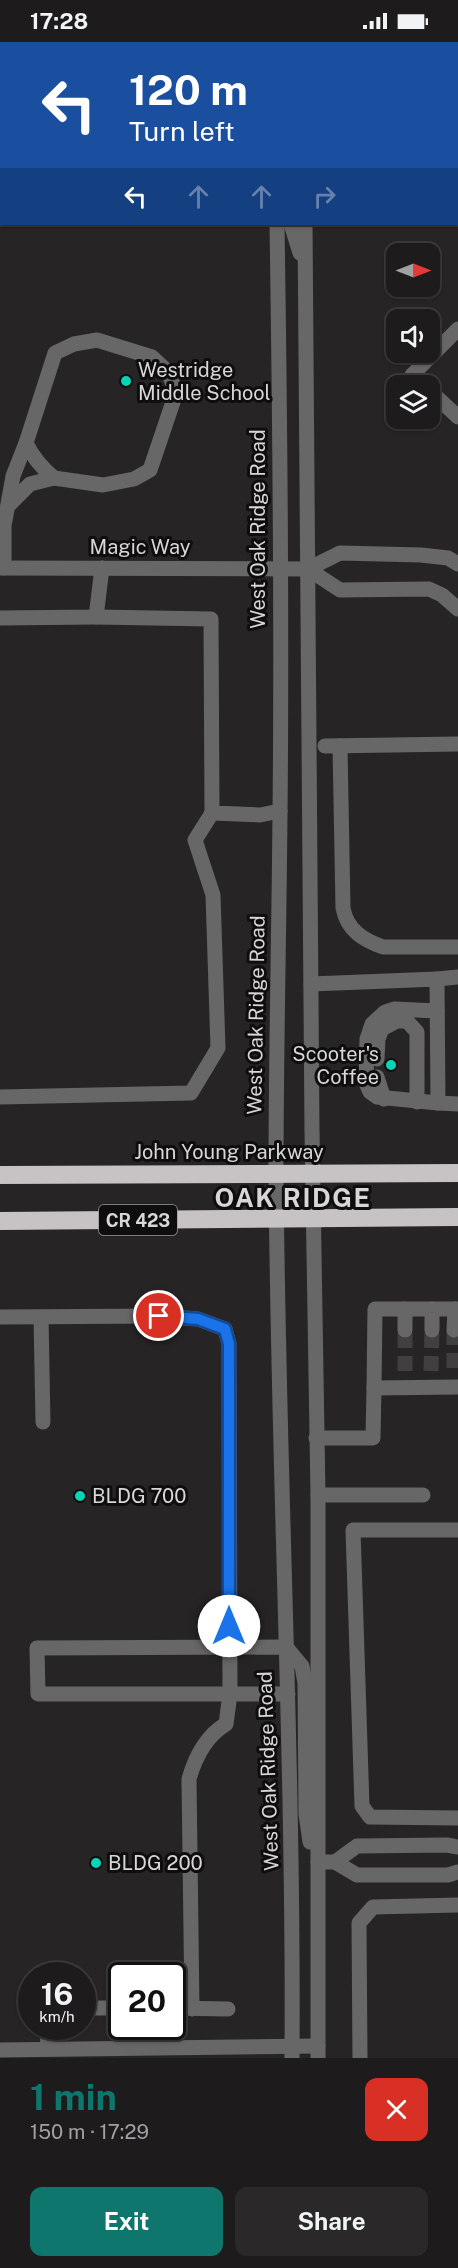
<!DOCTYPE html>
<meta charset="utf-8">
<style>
body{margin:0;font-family:"Public Sans",sans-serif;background:#2a2829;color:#f1f3f6;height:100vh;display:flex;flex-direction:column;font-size:22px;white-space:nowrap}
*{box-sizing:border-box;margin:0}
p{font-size:20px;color:#a0a1a3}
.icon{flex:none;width:33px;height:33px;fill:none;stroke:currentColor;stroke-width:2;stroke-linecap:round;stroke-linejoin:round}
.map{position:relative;height:2016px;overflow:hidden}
.panel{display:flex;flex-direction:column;background:#1d1b1c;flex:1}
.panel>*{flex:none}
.banner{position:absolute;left:0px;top:0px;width:459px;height:183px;box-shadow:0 2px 4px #0004,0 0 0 2px #3b393b;background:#1a4fa0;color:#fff;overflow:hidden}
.needle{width:39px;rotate:90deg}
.fabs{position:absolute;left:386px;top:201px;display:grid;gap:12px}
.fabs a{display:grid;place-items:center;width:54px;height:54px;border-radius:12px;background:#1d1b1c;box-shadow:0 2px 4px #0004,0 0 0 2px #3b393b;font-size:30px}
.speed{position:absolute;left:18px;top:1920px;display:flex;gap:12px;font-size:30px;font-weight:700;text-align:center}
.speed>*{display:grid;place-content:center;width:78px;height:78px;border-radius:50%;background:#1d1b1c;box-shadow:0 2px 4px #0004,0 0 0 2px #3b393b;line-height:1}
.speed small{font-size:15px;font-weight:400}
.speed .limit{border:3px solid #111;border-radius:9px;background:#fff;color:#111}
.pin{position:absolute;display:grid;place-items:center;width:51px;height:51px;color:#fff;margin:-26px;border:3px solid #fff;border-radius:50%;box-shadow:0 2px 6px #0007}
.me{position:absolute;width:66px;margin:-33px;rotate:0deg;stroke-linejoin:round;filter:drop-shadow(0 0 4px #0008)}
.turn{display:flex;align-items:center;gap:21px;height:126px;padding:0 30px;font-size:27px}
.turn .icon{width:78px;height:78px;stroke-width:2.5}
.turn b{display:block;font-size:42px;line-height:51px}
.lanes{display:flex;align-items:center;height:57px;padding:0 30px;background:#0003;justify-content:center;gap:30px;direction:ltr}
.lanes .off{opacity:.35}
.round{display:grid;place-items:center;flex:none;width:63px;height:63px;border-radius:12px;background:#2a2829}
.head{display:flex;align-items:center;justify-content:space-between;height:102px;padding:0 30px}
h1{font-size:36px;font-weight:700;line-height:45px;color:#0f766e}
.cta{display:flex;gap:12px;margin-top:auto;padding:12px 30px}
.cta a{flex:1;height:69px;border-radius:12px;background:#0f766e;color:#fff;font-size:24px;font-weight:700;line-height:69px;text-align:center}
.cta a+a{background:#2a2829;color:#f1f3f6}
.status{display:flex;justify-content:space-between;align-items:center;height:42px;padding:0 30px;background:#1d1b1c;direction:ltr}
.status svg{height:16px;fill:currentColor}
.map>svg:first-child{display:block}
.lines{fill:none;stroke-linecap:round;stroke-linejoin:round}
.minor-tunnel{stroke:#423f40;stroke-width:15;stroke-dasharray:15 8;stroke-linecap:butt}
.minor{stroke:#686767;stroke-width:15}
.highway{stroke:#c7c3c4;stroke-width:18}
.route-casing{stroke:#114b97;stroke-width:15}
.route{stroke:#1a73e8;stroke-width:10}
.poi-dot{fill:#04d5b6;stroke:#0f0e0e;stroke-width:2}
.labels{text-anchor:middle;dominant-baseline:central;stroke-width:6;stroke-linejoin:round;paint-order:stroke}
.shield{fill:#0f0e0e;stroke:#9c9a9b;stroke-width:1.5}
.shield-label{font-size:18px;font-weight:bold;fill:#d8d6d7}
.poi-label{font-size:20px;fill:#d8d6d7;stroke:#0f0e0e;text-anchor:start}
.street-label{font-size:20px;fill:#d8d6d7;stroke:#0f0e0e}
.district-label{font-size:26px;font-weight:bold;letter-spacing:1.5px;fill:#d8d6d7;stroke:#0f0e0e}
</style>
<div class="status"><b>17:28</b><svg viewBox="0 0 49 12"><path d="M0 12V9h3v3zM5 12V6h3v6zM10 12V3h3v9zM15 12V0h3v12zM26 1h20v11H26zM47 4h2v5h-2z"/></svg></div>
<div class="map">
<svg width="458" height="2016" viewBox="0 0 458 2016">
<rect width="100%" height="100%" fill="#272425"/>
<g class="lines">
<g class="minor-tunnel">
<path d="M454,1288v41"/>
<path d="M405,1329v-41"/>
<path d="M431,1329l1,-41"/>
</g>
<g class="minor">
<path d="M284,0l1,2"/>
<path d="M301,0v2"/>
<path d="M160,2l5,-2"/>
<path d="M458,2v-1"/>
<path d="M0,50h2"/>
<path d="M0,141h2"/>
<path d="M277,182c3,196 5,393 3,590 -1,119 -4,239 -4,359 2,295 18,590 16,885"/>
<path d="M291,182l9,29"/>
<path d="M305,182l7,907 6,364v563"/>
<path d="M424,344l-12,-11 46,-46"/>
<path d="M429,348l29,27"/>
<path d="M26,401c7,15 16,25 28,35"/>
<path d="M0,526l308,1 32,-16 81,2 27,3 10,6"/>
<path d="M4,526v-42l9,-50 13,-33 29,-90 19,-9 23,-4 55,17 16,15 5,12 1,15 -24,71 -16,9 -31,6 -49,-7 -24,6 -22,22"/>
<path d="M308,527l32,21 89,-1 13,6 16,14"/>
<path d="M96,575l115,2 1,194 48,2 20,-4"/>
<path d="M0,576l96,-1 6,-49"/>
<path d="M325,704l133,-2"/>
<path d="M340,704l3,162c4,22 20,32 40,39h75"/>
<path d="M437,937l21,-2"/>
<path d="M311,942l126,-5 1,124 20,1"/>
<path d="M437,969l-43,-2 -9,3 -13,12 -5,15 -1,44 4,9 7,5 61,6"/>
<path d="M377,1017l1,-20 4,-10 15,-8h10l10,11v70"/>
<path d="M377,1035l7,22"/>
<path d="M0,1055l191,-4 27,-45 -5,-153 -18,-55 17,-27"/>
<path d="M405,1267v21"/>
<path d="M432,1267v21"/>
<path d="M458,1267h-83l-1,79 84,-1"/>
<path d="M0,1275l159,-1 39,3 27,10 4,15 1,350 -4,30c-20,12 -31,34 -37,55l3,230"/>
<path d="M41,1275l2,105"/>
<path d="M454,1288l1,-21"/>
<path d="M316,1396h57l1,-50"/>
<path d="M318,1453h105"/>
<path d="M458,1488h-105l9,276 8,11 88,1"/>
<path d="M288,1652h-250l-1,-46 249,-1 16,19 3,17 1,131 4,28"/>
<path d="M318,1820h17l22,13h91l10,-3"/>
<path d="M335,1820l22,-16 90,-1 11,2"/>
<path d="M82,1966h40"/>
<path d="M172,1966l56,1"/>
<path d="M47,1984l1,23"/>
<path d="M0,2008l318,-4"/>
<path d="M360,2016l-1,-135 14,-16 85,-2"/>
</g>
<g class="highway">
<path d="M0,1133l458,-2"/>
<path d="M0,1179l458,-4"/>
</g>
</g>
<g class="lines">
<g class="route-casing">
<path id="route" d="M159,1274l39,3 27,10 4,15v282"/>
</g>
<use href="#route" class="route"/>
</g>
<g class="poi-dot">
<circle cx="126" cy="339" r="6"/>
<circle cx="391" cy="1023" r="6"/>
<circle cx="80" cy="1454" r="6"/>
<circle cx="96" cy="1821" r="6"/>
</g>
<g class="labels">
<rect class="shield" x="99" y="1163" width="78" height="30" rx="4.5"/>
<g class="shield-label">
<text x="138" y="1178">CR 423</text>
</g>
<g class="poi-label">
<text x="138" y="328">Westridge<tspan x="138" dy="23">Middle School</tspan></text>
<text x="379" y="1012" text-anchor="end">Scooter's<tspan x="379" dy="23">Coffee</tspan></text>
<text x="92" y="1454">BLDG 700</text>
<text x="108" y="1821">BLDG 200</text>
</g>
<g class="street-label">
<text transform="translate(258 487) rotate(-90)">West Oak Ridge Road</text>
<text x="140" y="505">Magic Way</text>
<text transform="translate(256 973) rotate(-89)">West Oak Ridge Road</text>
<text x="229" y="1110">John Young Parkway</text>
<text transform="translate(268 1729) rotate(-92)">West Oak Ridge Road</text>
</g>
<g class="district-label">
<text x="293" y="1155">OAK RIDGE</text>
</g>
</g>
</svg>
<div class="fabs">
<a><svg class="needle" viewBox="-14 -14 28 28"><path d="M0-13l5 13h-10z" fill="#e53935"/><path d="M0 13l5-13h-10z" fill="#a0a1a3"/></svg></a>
<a><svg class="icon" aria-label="sound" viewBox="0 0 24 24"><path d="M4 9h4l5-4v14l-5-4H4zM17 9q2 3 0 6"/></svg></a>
<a><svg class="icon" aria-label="layers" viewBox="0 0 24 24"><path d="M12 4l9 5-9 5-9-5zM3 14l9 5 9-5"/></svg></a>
</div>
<div class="speed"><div>16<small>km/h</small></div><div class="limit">20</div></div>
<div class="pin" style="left:159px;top:1274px;background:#d93025"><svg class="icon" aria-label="arrive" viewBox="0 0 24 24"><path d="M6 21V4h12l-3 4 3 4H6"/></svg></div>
<svg class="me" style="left:229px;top:1584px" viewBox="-20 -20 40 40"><circle r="19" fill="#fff"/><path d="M0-13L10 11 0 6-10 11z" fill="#1a73e8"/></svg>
<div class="banner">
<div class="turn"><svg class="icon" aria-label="left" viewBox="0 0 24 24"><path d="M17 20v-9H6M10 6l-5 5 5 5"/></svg><div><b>120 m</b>Turn left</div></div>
<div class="lanes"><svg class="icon" aria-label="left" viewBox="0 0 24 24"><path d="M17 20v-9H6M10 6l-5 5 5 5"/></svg><svg class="icon off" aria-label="ahead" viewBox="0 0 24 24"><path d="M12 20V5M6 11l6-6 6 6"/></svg><svg class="icon off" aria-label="ahead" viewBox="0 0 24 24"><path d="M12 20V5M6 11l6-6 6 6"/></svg><svg class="icon off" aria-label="right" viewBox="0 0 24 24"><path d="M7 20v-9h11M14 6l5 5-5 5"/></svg></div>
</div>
</div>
<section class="panel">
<div class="head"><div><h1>1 min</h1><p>150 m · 17:29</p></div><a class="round" style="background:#d93025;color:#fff"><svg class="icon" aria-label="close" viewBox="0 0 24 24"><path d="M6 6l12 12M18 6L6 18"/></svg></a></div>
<div class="cta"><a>Exit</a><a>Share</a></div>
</section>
